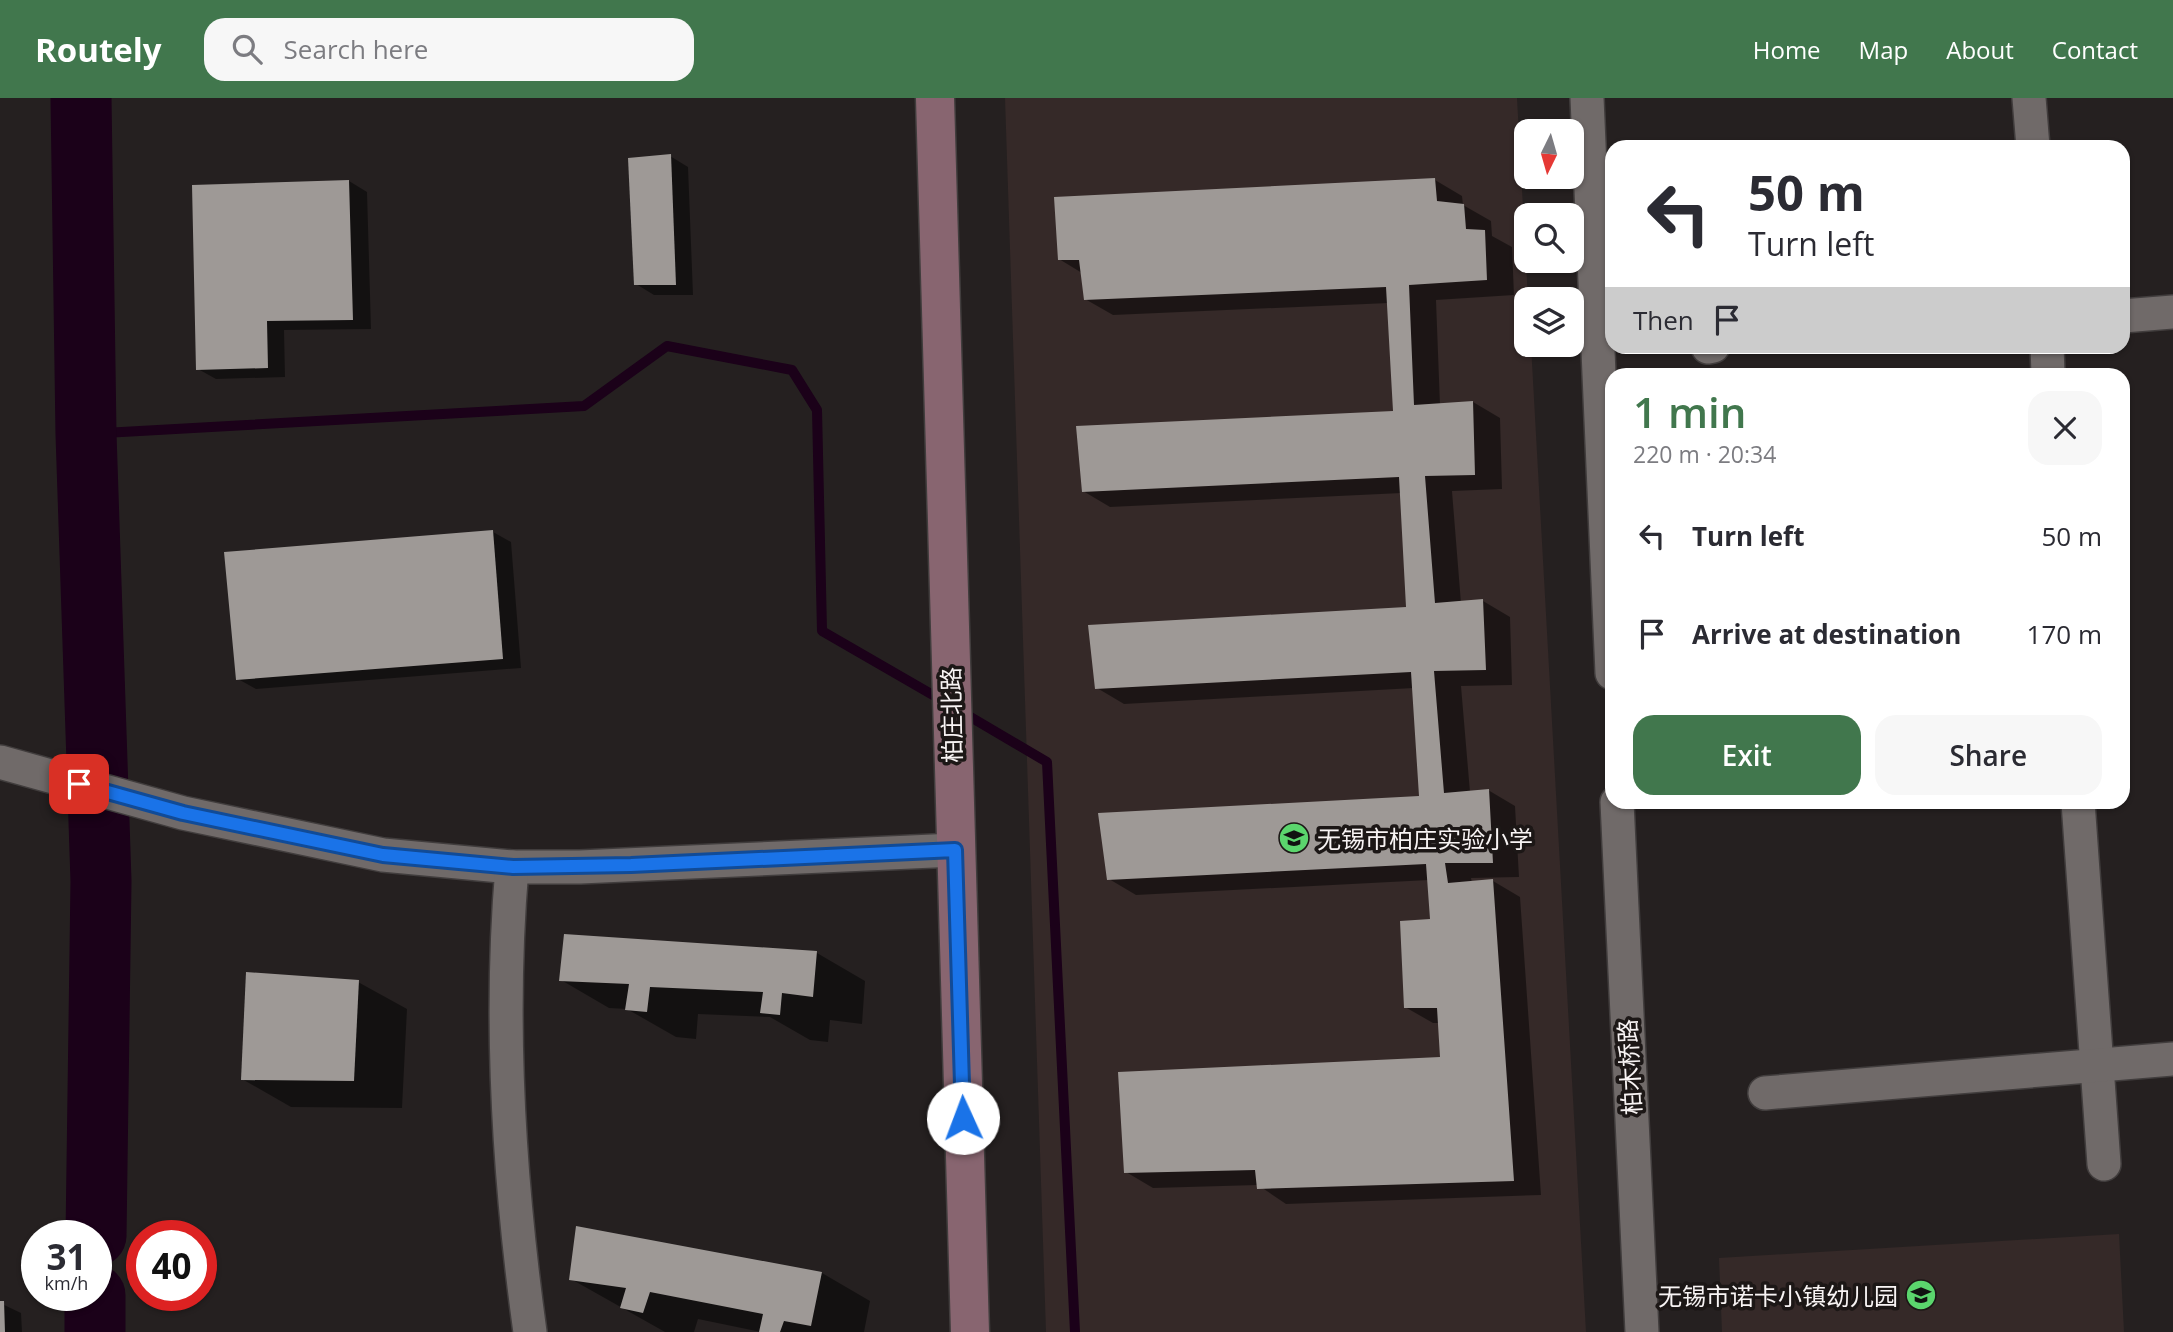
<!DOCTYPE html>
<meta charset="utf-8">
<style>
body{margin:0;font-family:"Open Sans","Noto Sans SC",sans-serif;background:#f7f7f7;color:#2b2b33;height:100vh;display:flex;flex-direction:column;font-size:26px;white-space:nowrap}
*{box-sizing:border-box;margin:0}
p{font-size:23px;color:#7c7c81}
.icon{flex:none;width:38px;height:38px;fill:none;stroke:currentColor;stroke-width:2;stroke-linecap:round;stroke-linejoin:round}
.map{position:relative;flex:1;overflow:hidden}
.sheet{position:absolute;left:1605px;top:270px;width:525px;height:441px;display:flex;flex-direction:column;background:#fff;border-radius:21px;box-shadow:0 2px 5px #0004}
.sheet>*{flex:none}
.banner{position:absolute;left:1605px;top:42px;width:525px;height:214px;border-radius:21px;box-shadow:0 2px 5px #0004;background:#fff;color:#2b2b33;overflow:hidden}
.needle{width:46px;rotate:185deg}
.controls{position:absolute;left:1514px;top:21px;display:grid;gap:14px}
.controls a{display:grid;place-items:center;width:70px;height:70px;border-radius:14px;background:#fff;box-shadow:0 2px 5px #0004;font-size:35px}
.speed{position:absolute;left:21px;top:1122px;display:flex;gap:14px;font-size:35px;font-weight:700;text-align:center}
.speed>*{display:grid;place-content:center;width:91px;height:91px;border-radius:50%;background:#fff;box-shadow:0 2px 5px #0004;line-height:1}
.speed small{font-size:18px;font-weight:400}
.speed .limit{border:10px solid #d22;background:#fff;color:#111}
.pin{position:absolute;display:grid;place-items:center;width:60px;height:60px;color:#fff;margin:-30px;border-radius:14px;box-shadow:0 4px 10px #0006}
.me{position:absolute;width:77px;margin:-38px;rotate:358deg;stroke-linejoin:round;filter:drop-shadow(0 0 5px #0008)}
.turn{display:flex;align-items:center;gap:24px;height:147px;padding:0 28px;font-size:32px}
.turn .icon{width:91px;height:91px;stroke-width:2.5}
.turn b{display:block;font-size:49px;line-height:60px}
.then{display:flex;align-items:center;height:66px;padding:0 28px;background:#0003;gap:14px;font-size:26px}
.round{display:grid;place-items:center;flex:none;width:74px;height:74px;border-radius:21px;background:#f7f7f7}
.summary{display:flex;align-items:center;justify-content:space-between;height:119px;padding:0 28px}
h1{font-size:42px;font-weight:600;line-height:52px;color:#41774d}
.cta{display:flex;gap:14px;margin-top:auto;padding:14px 28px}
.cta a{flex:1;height:80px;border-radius:21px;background:#41774d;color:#fff;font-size:28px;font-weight:600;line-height:80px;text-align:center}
.cta a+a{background:#f7f7f7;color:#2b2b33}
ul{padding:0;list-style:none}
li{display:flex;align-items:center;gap:21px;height:98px;padding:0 28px}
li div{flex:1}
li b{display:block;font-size:26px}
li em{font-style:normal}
header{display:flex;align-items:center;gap:42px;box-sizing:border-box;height:98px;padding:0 35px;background:#41774d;color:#fff}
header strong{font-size:33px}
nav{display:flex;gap:38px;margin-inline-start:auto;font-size:24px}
.search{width:490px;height:63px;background:#f7f7f7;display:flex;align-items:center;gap:18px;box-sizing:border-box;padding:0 24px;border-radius:21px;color:#7c7c81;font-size:26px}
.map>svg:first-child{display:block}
.built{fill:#352928}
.shadow{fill:#0007}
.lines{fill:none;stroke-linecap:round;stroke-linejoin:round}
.stream{stroke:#1b0119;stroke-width:10}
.river{stroke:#1b0119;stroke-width:61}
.building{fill:#9e9996}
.street-casing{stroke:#413d3d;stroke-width:36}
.secondary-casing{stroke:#413d3d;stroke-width:41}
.street{stroke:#706a69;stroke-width:33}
.secondary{stroke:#886570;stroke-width:38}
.route-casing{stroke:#114b97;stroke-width:18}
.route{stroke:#1a73e8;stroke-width:12}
.labels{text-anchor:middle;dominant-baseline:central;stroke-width:7;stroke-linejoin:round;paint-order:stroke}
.street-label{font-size:24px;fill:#f8f4f4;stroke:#1c1716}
.poi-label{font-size:24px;fill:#f8f4f4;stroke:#1c1716;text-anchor:start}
</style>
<header>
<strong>Routely</strong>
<div class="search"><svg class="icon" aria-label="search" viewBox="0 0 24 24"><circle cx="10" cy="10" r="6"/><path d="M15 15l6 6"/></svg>Search here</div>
<nav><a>Home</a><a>Map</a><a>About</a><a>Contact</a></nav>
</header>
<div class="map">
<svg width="2173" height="1234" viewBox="0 0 2173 1234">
<rect width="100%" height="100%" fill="#252020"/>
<g class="built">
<path d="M1005,0h512l11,201 -2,46h5l55,987h-540z"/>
<path d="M2119,1136l5,98h-402l-3,-74z"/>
</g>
<g class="shadow">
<path d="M670,58l18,11 5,128h-39l-18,-11z"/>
<path d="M1435,82l27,16 1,9 28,16 1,15 20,11 2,48 -78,5 4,105 33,-3 27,16 2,71 -50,2 9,112 22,-2 27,16 2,68 -51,1 9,106 18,-2 27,16 4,71 -48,1 1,5 21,-2 27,16 21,298 -255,9 -28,-19 -105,3 -27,-16 316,-113 -2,-36h-7l-28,-16 27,-86 -3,-41 -293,15 -27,-16 312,-81 -7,-110 -290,16 -27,-16 311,-79 -6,-116 -292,14 -27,-16 312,-79 -6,-109 -276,12 -28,-16 -3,-26 -23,-14z"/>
<path d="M349,83l18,11 4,137 -87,1 1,47 -69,2 -18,-10z"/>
<path d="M493,434l18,10 10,126 -265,21 -18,-10z"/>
<path d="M566,837l251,18 48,28 -3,43 -32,-4 -2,22 -18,-2 -40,-23 -72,-3 -2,25 -20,-2 -49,-28 -18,-1 -48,-28z"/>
<path d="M358,884l49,27 -5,99 -111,-1 -49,-28z"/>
<path d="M578,1130l244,45 48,28 -6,31h-103l-63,-13 -4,13h-29l-94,-53z"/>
<path d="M0,1205l21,10 1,19h-22z"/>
</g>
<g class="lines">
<g class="stream">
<path d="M86,336l498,-28 83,-60 125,24 25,40 5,221 123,71"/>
<path d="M962,614l85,50 28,570"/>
</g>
<g class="river">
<path d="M81,0l5,336 15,447 -5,355"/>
<path d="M95,1234v-37"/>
</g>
</g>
<g class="building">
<path d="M671,56l5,131h-42l-6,-127z"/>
<path d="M1435,80l2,23 27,3 2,25 19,1 2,50 -78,5 5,120 59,-4 2,74 -50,1 10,127 48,-4 3,71 -52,1 10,122 45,-4 4,74h-48l3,20 45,-4 21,302 -257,8 -2,-19 -131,3 -6,-101 322,-15 -3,-49h-33l-4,-87 30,-2 -4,-55 -319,16 -9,-67 321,-17 -8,-124 -316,17 -7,-64 318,-18 -7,-130 -317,15 -6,-66 317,-15 -7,-124 -302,13 -5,-40h-21l-4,-63z"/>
<path d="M349,82l4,140 -86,1 1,47 -72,2 -4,-185z"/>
<path d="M493,432l10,129 -267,21 -12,-128z"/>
<path d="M564,836l253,17 -4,46 -31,-4 -2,22 -20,-2 3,-21 -113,-5 -3,25 -22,-2 4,-26 -70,-3z"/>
<path d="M246,874l113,8 -5,101 -113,-1z"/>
<path d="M576,1128l246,46 -11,54 -27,-5 -4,11h-21l4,-18 -113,-22 -7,21 -23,-5 6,-20 -57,-8z"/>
<path d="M0,1203h4l1,31h-5z"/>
</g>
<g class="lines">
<g class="street-casing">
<g id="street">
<path d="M1587,0l25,575"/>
<path d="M2029,0l4,49"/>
<path d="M2123,218l50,-4"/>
<path d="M2047,248l1,28"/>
<path d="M1708,249l5,-1"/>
<path d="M0,664l183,51 200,42 129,12h68l375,-17"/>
<path d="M1617,704l25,530"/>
<path d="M2078,704l26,362"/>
<path d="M512,769c-13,152 -3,314 18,465"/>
<path d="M1765,995l408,-34"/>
</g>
</g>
<g class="secondary-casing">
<path id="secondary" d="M935,0l35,1234"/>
</g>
<use href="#street" class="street"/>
<use href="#secondary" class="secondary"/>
</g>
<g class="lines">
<g class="route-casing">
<path id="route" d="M79,686l104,29 200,42 130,12 118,-2 324,-15 8,268"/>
</g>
<use href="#route" class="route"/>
</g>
<defs>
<g id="school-disc" transform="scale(1.575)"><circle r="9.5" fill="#5bd56d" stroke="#1c1716"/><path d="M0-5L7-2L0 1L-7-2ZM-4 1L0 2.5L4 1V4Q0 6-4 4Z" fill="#111"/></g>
</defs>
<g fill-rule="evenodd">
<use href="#school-disc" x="1294" y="740"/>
<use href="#school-disc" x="1921" y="1197"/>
</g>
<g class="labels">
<g class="street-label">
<text transform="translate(951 617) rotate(-91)">柏庄北路</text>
<text transform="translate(1629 969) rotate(-93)">柏木桥路</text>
</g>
<g class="poi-label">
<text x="1317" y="740">无锡市柏庄实验小学</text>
<text x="1898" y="1197" text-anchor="end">无锡市诺卡小镇幼儿园</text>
</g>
</g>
</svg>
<div class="controls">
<a><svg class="needle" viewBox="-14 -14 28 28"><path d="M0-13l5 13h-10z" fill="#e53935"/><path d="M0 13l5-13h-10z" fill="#7c7c81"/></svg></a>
<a><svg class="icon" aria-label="search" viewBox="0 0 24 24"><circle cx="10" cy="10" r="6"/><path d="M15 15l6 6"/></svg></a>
<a><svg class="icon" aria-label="layers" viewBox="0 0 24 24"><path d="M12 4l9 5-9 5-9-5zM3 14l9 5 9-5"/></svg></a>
</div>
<div class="speed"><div>31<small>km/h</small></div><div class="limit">40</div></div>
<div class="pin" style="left:79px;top:686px;background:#d93025"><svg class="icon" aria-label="arrive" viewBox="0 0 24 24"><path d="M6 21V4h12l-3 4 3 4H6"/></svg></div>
<svg class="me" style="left:963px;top:1020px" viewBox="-20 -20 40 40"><circle r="19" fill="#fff"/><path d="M0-13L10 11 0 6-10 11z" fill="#1a73e8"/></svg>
<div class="banner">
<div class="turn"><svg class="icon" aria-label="left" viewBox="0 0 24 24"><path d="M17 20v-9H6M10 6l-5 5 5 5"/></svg><div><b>50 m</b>Turn left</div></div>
<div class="then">Then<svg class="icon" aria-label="arrive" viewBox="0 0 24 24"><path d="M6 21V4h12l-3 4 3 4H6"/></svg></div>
</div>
<section class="sheet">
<div class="summary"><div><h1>1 min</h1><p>220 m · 20:34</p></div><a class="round"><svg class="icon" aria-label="close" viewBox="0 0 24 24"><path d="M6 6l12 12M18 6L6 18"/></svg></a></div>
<ul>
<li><svg class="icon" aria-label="left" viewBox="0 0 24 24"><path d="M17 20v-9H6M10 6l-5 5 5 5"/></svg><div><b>Turn left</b></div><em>50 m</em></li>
<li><svg class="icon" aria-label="arrive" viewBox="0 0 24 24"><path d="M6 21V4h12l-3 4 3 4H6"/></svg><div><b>Arrive at destination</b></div><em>170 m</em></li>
</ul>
<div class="cta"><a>Exit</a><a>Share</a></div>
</section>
</div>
